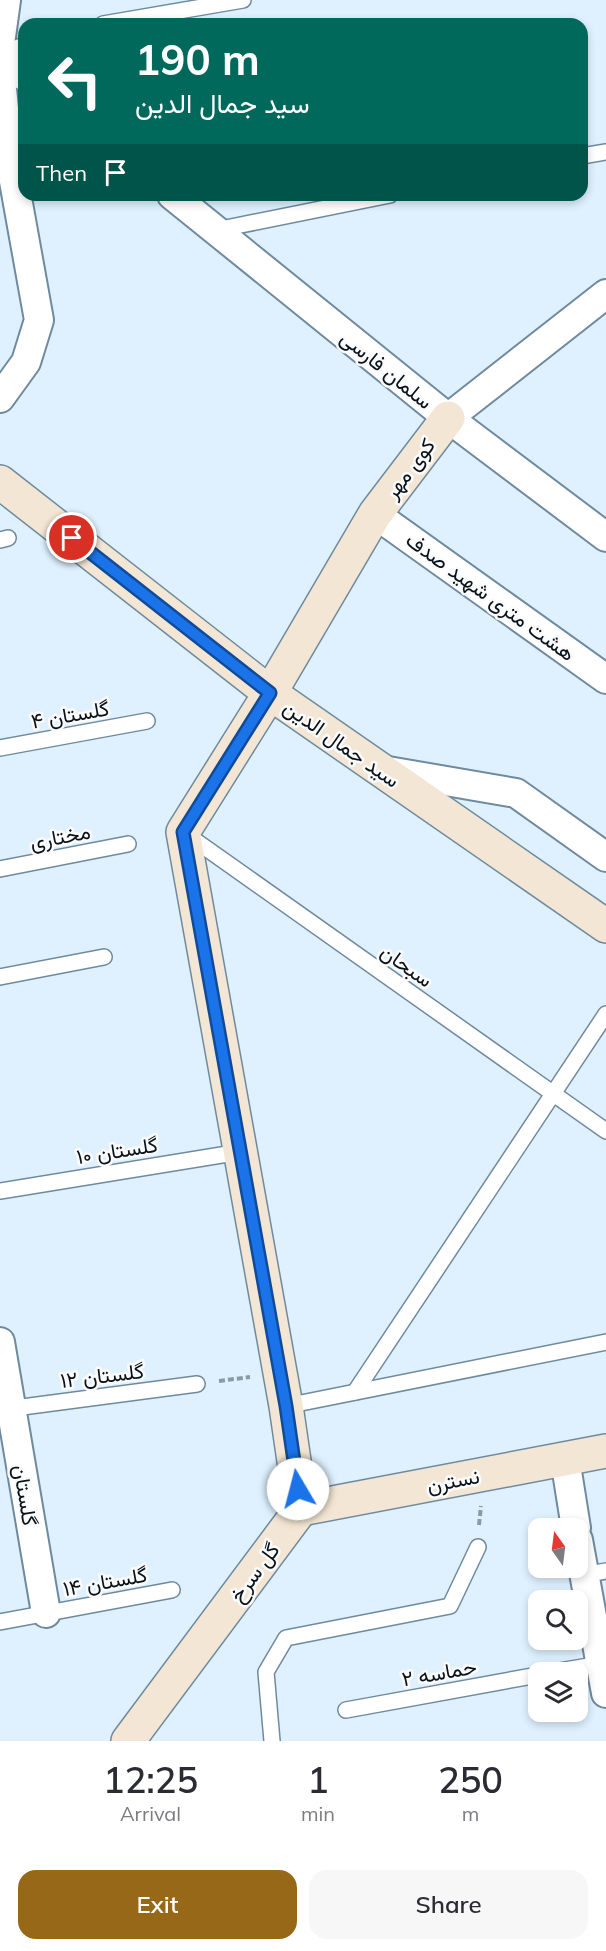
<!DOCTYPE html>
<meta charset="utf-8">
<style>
body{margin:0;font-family:Mulish,Vazirmatn,sans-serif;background:#f7f7f7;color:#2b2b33;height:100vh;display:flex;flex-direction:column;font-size:22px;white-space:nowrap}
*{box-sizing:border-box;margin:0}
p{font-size:20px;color:#7c7c81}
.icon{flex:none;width:33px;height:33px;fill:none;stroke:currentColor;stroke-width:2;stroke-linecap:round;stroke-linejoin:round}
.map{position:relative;height:1741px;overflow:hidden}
.panel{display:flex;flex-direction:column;background:#fff;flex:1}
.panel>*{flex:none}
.banner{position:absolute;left:18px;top:18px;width:570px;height:183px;border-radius:18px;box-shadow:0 3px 9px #0003;background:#00695c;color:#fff;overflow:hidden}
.needle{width:39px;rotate:346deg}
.tools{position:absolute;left:528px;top:1518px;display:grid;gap:12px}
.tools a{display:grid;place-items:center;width:60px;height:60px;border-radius:12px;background:#fff;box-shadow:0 3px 9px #0003;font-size:30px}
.pin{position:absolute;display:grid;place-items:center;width:51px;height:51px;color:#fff;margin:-26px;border:3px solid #fff;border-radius:50%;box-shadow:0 2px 6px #0007}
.me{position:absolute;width:66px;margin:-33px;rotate:352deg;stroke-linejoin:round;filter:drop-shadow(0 0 4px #0008)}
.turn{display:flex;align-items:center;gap:21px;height:126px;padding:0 18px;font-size:27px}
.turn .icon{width:78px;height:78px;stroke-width:2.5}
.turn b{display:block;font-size:42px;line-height:51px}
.then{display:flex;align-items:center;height:57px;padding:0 18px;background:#0003;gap:12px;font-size:22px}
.eta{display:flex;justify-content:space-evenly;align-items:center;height:102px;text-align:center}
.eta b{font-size:36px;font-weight:600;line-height:42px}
.primary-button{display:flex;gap:12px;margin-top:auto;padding:12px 18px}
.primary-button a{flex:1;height:69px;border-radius:18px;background:#986819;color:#fff;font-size:24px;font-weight:600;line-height:69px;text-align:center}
.primary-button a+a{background:#f7f7f7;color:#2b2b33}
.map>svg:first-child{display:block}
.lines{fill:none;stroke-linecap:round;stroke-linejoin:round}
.lane-casing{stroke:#6f8a9f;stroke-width:18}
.street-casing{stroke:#6f8a9f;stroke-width:32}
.secondary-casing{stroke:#6f8a9f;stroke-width:36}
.path{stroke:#8b9aa5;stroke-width:4;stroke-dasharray:6 3;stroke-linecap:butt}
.lane{stroke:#fff;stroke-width:15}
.street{stroke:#fff;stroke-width:28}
.secondary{stroke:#f3e6d4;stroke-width:33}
.route-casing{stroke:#114b97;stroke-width:15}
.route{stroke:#1a73e8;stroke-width:10}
.labels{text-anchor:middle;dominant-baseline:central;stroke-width:5;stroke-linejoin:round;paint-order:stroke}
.street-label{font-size:21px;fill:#081219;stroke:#fbfbfb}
</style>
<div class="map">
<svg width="606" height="1741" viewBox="0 0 606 1741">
<rect width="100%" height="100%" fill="#dff1ff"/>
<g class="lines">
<g class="lane-casing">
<g id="lane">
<path d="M103,24l140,-24"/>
<path d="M0,54l24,-9"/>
<path d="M582,156l24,-4"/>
<path d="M216,230l174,-35"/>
<path d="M0,540l8,-2"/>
<path d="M0,748l147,-27"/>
<path d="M186,834l420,297"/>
<path d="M0,869l128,-25"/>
<path d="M0,977l104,-20"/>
<path d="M0,1191l240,-39"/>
<path d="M355,1392l251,-378"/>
<path d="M286,1406l320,-64"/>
<path d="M7,1409l190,-25"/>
<path d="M583,1575l23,-4"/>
<path d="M0,1622l172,-32"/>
<path d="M553,1672l53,-9"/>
<path d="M346,1710l192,-35"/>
<path d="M272,1741l-6,-69 20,-34 164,-32 28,-59"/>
</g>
</g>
<g class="street-casing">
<g id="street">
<path d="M0,44l6,-44"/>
<path d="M0,56l24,20"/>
<path d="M0,69l8,79 31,172 -13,42 -26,36"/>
<path d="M172,195l276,223 158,119"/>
<path d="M448,418l158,-124"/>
<path d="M375,514l231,165"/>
<path d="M382,770l134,23 90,64"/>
<path d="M0,1342l46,271"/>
<path d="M565,1459l11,69"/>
<path d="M578,1540l28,153"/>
</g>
</g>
<g class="secondary-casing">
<g id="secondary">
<path d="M0,482l270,211 336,233"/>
<path d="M301,1509l305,-58"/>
<path d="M128,1741l173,-232 -15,-103 -103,-574 87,-139 105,-179 73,-96"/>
</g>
</g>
<g class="path">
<path d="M219,1381l31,-4"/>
<path d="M479,1525l2,-19"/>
</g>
<use href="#lane" class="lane"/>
<use href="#street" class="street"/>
<use href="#secondary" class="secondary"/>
</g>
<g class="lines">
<g class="route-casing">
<path id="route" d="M72,538l198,155 -87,139 103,574 12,83"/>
</g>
<use href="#route" class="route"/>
</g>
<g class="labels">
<g class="street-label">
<text transform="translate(387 369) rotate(39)">سلمان فارسی</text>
<text transform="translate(409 468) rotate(-53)">کوی مهر</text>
<text transform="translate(491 596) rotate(36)">هشت متری شهید صدف</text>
<text transform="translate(70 714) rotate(-10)">گلستان ۴</text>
<text transform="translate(342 743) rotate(35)">سید جمال الدین</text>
<text transform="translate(60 836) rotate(-11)">مختاری</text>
<text transform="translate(407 965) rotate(35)">سبحان</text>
<text transform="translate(117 1150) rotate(-9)">گلستان ۱۰</text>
<text transform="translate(102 1375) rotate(-7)">گلستان ۱۲</text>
<text transform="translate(453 1480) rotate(-11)">نسترن</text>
<text transform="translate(26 1495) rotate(81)">گلستان</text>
<text transform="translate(254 1572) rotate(-53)">گل سرخ</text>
<text transform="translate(105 1581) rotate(-10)">گلستان ۱۴</text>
<text transform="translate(439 1672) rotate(-10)">حماسه ۲</text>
</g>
</g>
</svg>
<div class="tools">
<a><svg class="needle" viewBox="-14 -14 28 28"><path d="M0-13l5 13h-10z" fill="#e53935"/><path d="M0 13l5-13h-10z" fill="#7c7c81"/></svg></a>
<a><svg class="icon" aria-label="search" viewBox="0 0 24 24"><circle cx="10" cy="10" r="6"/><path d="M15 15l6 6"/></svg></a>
<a><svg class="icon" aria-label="layers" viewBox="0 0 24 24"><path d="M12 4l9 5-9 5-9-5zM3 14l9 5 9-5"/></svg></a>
</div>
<div class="pin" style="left:72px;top:538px;background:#d93025"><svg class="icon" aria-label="arrive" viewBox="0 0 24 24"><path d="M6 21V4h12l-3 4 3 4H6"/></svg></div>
<svg class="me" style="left:298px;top:1489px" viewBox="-20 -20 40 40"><circle r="19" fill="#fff"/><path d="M0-13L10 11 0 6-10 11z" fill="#1a73e8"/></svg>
<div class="banner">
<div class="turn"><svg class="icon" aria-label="left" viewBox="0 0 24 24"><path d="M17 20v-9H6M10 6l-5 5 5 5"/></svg><div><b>190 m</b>سید جمال الدین</div></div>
<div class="then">Then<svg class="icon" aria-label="arrive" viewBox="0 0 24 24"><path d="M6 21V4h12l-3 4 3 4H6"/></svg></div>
</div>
</div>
<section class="panel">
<div class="eta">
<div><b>12:25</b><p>Arrival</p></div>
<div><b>1</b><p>min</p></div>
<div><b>250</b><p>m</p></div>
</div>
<div class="primary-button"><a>Exit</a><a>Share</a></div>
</section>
